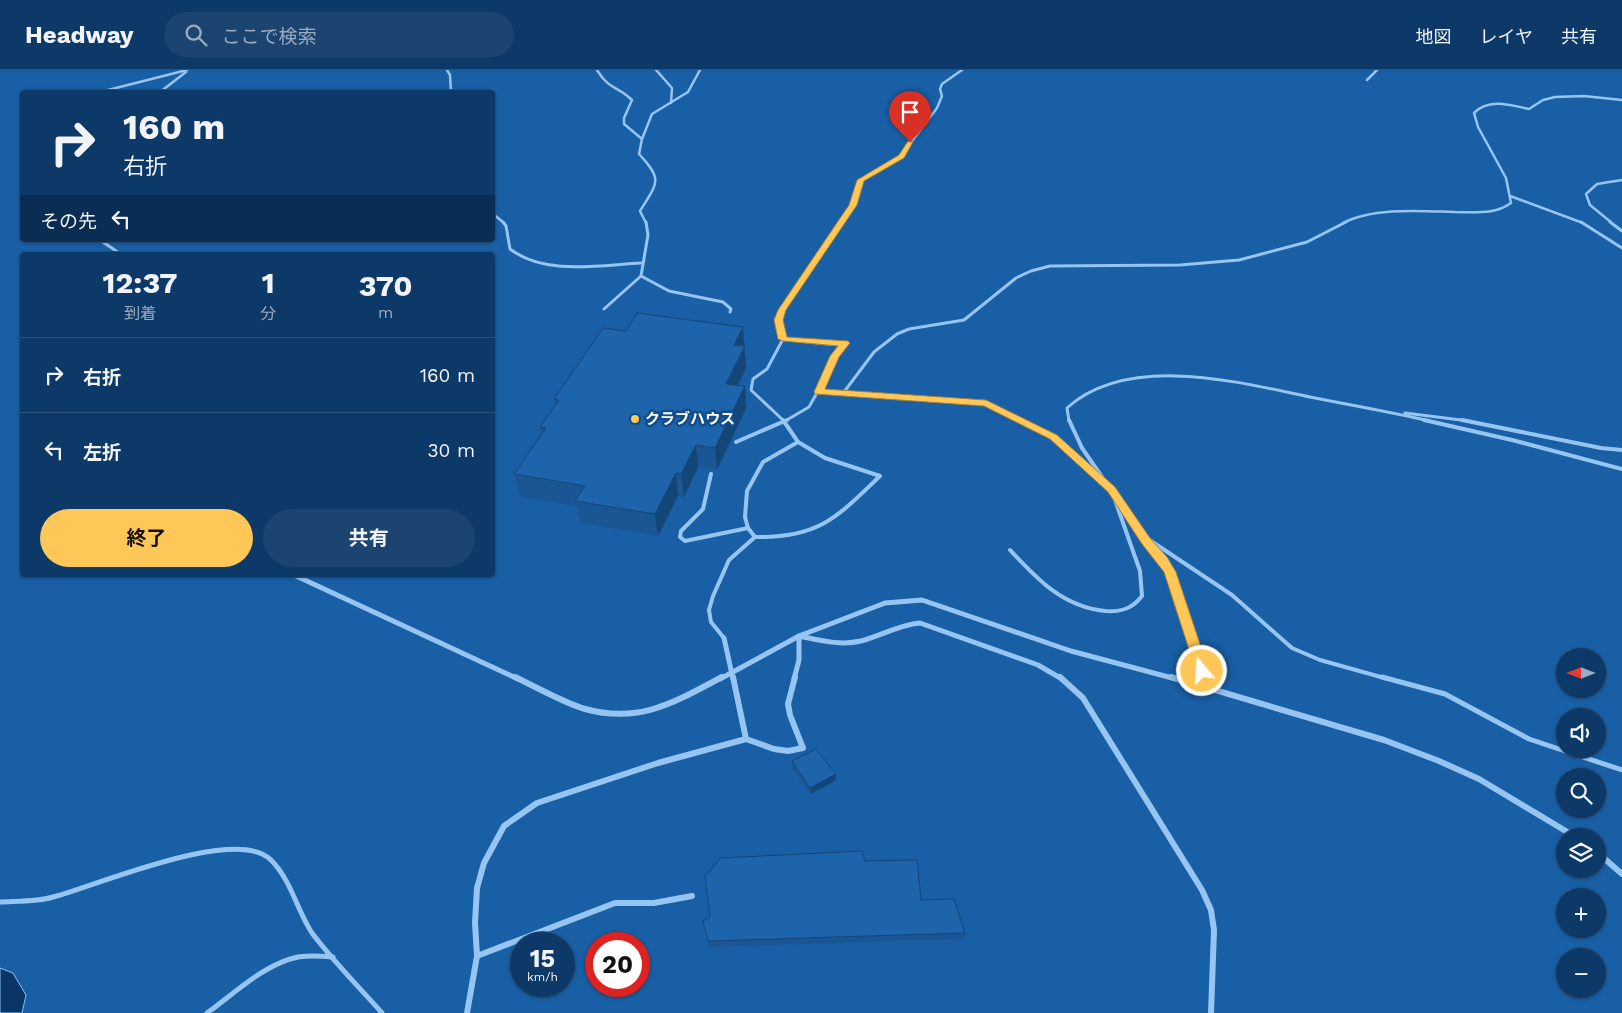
<!DOCTYPE html>
<html lang="ja">
<meta charset="utf-8">
<style>
body{margin:0;font-family:"Work Sans","Noto Sans JP",sans-serif;background:#1b4471;color:#f1f3f6;height:100vh;display:flex;flex-direction:column;font-size:19px;white-space:nowrap}
*{box-sizing:border-box;margin:0}
p{font-size:16px;color:#9aacc0}
.icon{flex:none;width:28px;height:28px;fill:none;stroke:currentColor;stroke-width:2;stroke-linecap:round;stroke-linejoin:round}
.map{position:relative;flex:1;overflow:hidden}
.details{position:absolute;left:20px;top:182px;width:475px;height:325px;display:flex;flex-direction:column;background:#0d3968;border-radius:5px;box-shadow:0 1px 4px #0004,0 0 0 1px #2d537c}
.details>*{flex:none}
.guide{position:absolute;left:20px;top:20px;width:475px;height:152px;border-radius:5px;box-shadow:0 1px 4px #0004,0 0 0 1px #2d537c;background:#0d3968;color:#f1f3f6;overflow:hidden}
.needle{width:32px;rotate:270deg}
.buttons{position:absolute;left:1556px;top:578px;display:grid;gap:10px}
.buttons a{display:grid;place-items:center;width:50px;height:50px;border-radius:50%;background:#0d3968;box-shadow:0 1px 4px #0004,0 0 0 1px #2d537c;font-size:25px}
.speed{position:absolute;left:510px;top:862px;display:flex;gap:10px;font-size:25px;font-weight:700;text-align:center}
.speed>*{display:grid;place-content:center;width:65px;height:65px;border-radius:50%;background:#0d3968;box-shadow:0 1px 4px #0004,0 0 0 1px #2d537c;line-height:1}
.speed small{font-size:12px;font-weight:400}
.speed .limit{border:8px solid #d22;background:#fff;color:#111}
.pin{position:absolute;display:grid;place-items:center;width:42px;height:42px;color:#fff;margin:-51px -21px;border-radius:50% 50% 50% 0;rotate:-45deg;box-shadow:0 0 5px #0007}
.pin .icon{rotate:45deg}
.me{position:absolute;width:55px;margin:-28px;rotate:342deg;stroke-linejoin:round;filter:drop-shadow(0 0 4px #0008)}
.turn{display:flex;align-items:center;gap:18px;height:105px;padding:0 20px;font-size:22px}
.turn .icon{width:65px;height:65px;stroke-width:2.5}
.turn b{display:block;font-size:35px;line-height:42px}
.then{display:flex;align-items:center;height:48px;padding:0 20px;background:#0003;gap:10px;font-size:19px}
.eta{display:flex;justify-content:space-evenly;align-items:center;height:85px;text-align:center}
.eta b{font-size:30px;font-weight:700;line-height:35px}
.primary-button{display:flex;gap:10px;margin-top:auto;padding:10px 20px}
.primary-button a{flex:1;height:58px;border-radius:30px;background:#ffc758;color:#111;font-size:20px;font-weight:700;line-height:58px;text-align:center}
.primary-button a+a{background:#1b4471;color:#f1f3f6}
ul{padding:0;list-style:none}
li{display:flex;align-items:center;gap:15px;height:75px;padding:0 20px;border-top:1px solid #2d537c}
li div{flex:1}
li b{display:block;font-size:19px}
li em{font-style:normal}
header{display:flex;align-items:center;gap:30px;box-sizing:border-box;height:70px;padding:0 25px;background:#0d3968;border-bottom:1px solid #2d537c}
header strong{font-size:24px}
nav{display:flex;gap:28px;margin-inline-start:auto;font-size:18px}
.search{width:350px;height:45px;background:#1b4471;display:flex;align-items:center;gap:12px;box-sizing:border-box;padding:0 18px;border-radius:28px;color:#9aacc0;font-size:19px}
.map>svg:first-child{display:block}
.green{fill:#185fa6;fill-rule:evenodd}
.water{fill:#0a3667;stroke:#89c0f5}
.lines{fill:none;stroke-linecap:round;stroke-linejoin:round}
.service-far3{stroke:#97c5f2;stroke-width:2.5}
.service-far2{stroke:#97c5f2;stroke-width:3}
.service-far1{stroke:#97c5f2;stroke-width:4}
.service{stroke:#97c5f2;stroke-width:5}
.minor-far1{stroke:#97c5f2;stroke-width:5}
.minor{stroke:#97c5f2;stroke-width:6}
.minor-bridge-far1{stroke:#97c5f2;stroke-width:5}
.minor-bridge{stroke:#97c5f2;stroke-width:6}
.wall{fill:#1a5693}
.shaded-wall{fill:#154678}
.building{fill:#1e64ab;stroke:#154678}
.route{fill:#ffc758;stroke:#a68139}
.poi-dot{fill:#ffc758;stroke:#114c8b;stroke-width:2}
.labels{text-anchor:middle;dominant-baseline:central;stroke-width:5;stroke-linejoin:round;paint-order:stroke}
.poi-label{font-size:15px;font-weight:bold;fill:#fff;stroke:#114c8b;text-anchor:start}
</style>
<header>
<strong>Headway</strong>
<div class="search"><svg class="icon" aria-label="search" viewBox="0 0 24 24"><circle cx="10" cy="10" r="6"/><path d="M15 15l6 6"/></svg>ここで検索</div>
<nav><a>地図</a><a>レイヤ</a><a>共有</a></nav>
</header>
<div class="map">
<svg width="1622" height="943" viewBox="0 0 1622 943">
<rect width="100%" height="100%" fill="#114c8b"/>
<path class="green" d="M0,0h1622v943h-1622zM22,22h470v148h-470zM22,185h470v320h-470zM1565,586h33v33h-33zM1565,646h33v33h-33zM1565,706h33v33h-33zM1565,766h33v33h-33zM1565,826h33v33h-33zM521,874h43v42h-43zM596,874h43v42h-43zM1565,886h33v33h-33z"/>
<path class="water" d="M0,898l13,5 13,22 -4,18h-22z"/>
<g class="lines">
<g class="service-far3">
<path d="M447,0l3,5 1,17"/>
<path d="M597,0c12,20 21,16 35,30l-8,18v6l18,15 -3,15c24,26 19,28 1,57l6,12"/>
<path d="M656,0l16,18 -1,15"/>
<path d="M1367,10l10,-10"/>
<path d="M100,22l87,-22"/>
<path d="M160,22l26,-20"/>
<path d="M642,69l10,-25 36,-22 12,-22"/>
<path d="M1510,126l73,27"/>
<path d="M492,143l12,10"/>
<path d="M841,153l12,-18 7,-25 41,-24 36,-48 5,-12 -2,-7 2,-5 20,-14"/>
<path d="M1343,153c31,-16 79,-12 112,-11 19,0 40,3 56,-9l-5,-25 -28,-51 -4,-14c15,-15 36,-8 55,-4l14,-9 12,-3 29,-1 38,4"/>
<path d="M1612,153l-22,-18 -4,-11 11,-10 25,-4"/>
</g>
<g class="service-far2">
<path d="M503,152l3,4 4,23c35,27 90,16 131,14"/>
<path d="M1581,152l41,26"/>
<path d="M1610,152l12,9"/>
<path d="M100,170l22,15"/>
<path d="M641,206l28,15 54,11 8,7 -1,3"/>
<path d="M604,239l37,-33 7,-41 -2,-13"/>
<path d="M783,269l44,5 18,-1"/>
<path d="M819,322l167,11 35,18"/>
<path d="M844,322l30,-40 23,-18 12,-5 55,-9 52,-42 15,-7 19,-5 130,-1 59,-5 68,-18 39,-20"/>
<path d="M1405,343l64,8"/>
<path d="M784,351l-33,-31 2,-11 14,-10 16,-30 -4,-19 3,-11 60,-87"/>
<path d="M785,351l24,-14 36,-64"/>
<path d="M1069,351l-2,-13c61,-55 171,-26 243,-11 40,8 80,15 120,24"/>
</g>
<g class="service-far1">
<path d="M783,350l15,22"/>
<path d="M1019,350l34,17 52,47"/>
<path d="M1069,350l13,28 60,87 28,36 35,108"/>
<path d="M1424,350l88,20 110,29"/>
<path d="M1462,350l139,28 21,2"/>
<path d="M736,372l51,-22"/>
<path d="M798,372l27,16 55,18c-44,42 -61,62 -125,61l-7,-9 -3,-11 2,-26 16,-29z"/>
<path d="M711,404l-8,35 -22,22 -1,6 5,4 63,-13"/>
<path d="M1145,467l87,58 60,53 28,12 68,19"/>
<path d="M1010,480c27,29 53,57 95,61 16,1 27,-2 37,-15l-2,-25 -25,-71"/>
<path d="M724,568l-13,-16 -2,-12 4,-14 16,-36 26,-23"/>
</g>
<g class="service">
<path d="M1205,607l3,10"/>
<path d="M1382,607l63,17 84,45 93,31"/>
<path d="M0,832c17,-1 37,0 53,-5 43,-11 183,-72 218,-37 20,20 26,50 41,73 21,28 47,54 70,80"/>
<path d="M207,943c28,-20 57,-49 91,-56 12,-2 24,-1 35,0"/>
</g>
<g class="minor-far1">
<path d="M294,505l224,104"/>
<path d="M720,609l79,-43 86,-33 37,-3 149,51 105,28"/>
<path d="M794,609l5,-19v-24c20,4 41,10 62,5 20,-5 37,-16 59,-18l118,42 24,14"/>
</g>
<g class="minor">
<path d="M515,607c21,10 49,26 70,32 55,15 90,-7 137,-32"/>
<path d="M1060,607l23,21 119,192 9,20 3,20 -3,83"/>
<path d="M1171,607l213,63 55,21 40,18 95,57"/>
<path d="M1598,783l24,21"/>
<path d="M477,886l138,-53h39l38,-7"/>
<path d="M467,943l10,-57 -2,-33 2,-35 7,-25 20,-37 33,-23 121,-40 88,-24 28,10 14,2 15,-3 -13,-33 -2,-11 7,-27"/>
</g>
<path class="minor-bridge-far1" d="M724,568l9,41"/>
<path class="minor-bridge" d="M733,607l13,62"/>
</g>
<g class="wall">
<path d="M744,276l2,22 -8,17 7,1 1,22 -29,62 -19,-3 -14,30 -6,-1 -20,40 -78,-13 -3,-17 -57,-9 -6,-23 28,-40 -2,-7 16,-22 -2,-6z"/>
<path d="M792,691l44,13 -1,7 -25,13 -18,-26z"/>
<path d="M865,791l56,39 44,33 -1,6 -255,8 -6,-26z"/>
</g>
<g class="shaded-wall">
<path d="M743,257l3,41 -18,38 -2,-22 8,-39z"/>
<path d="M745,316l1,22 -29,62 -2,-22z"/>
<path d="M696,375l2,22 -14,30 -3,-23z"/>
<path d="M676,403l2,23 -20,40 -3,-22z"/>
<path d="M836,704l-1,7 -25,13v-6z"/>
</g>
<g class="building">
<path d="M637,243l106,14 -9,18 11,1 -19,38 19,2 -30,62 -19,-3 -15,29 -5,-1 -21,41 -80,-13 10,-15 -71,-12 32,-46 -6,-1 19,-27 -5,-1 49,-71 23,3z"/>
<path d="M816,679l20,25 -26,14 -18,-27z"/>
<path d="M862,781l3,10 52,-1 4,40 33,-1 11,34 -257,8 -5,-20 7,-4 -5,-41 16,-18z"/>
</g>
<path class="route" d="M908,71l5,1 -9,16 -40,23 -7,24 -71,105 -3,10 4,17 61,4 2,2 -11,14 -14,32 161,11 71,35 58,52 35,51 17,19 9,15 33,99 -2,3h-9l-2,-3 -32,-99 -22,-28 -34,-52 -58,-53 -66,-33 -169,-12 -1,-2 16,-36 8,-10 -55,-5 -5,-2 -4,-19 4,-10 71,-105 8,-25 42,-25z"/>
<circle class="poi-dot" cx="635" cy="349" r="5"/>
<g class="labels">
<g class="poi-label">
<text x="645" y="349">クラブハウス</text>
</g>
</g>
</svg>
<div class="buttons">
<a><svg class="needle" viewBox="-14 -14 28 28"><path d="M0-13l5 13h-10z" fill="#e53935"/><path d="M0 13l5-13h-10z" fill="#9aacc0"/></svg></a>
<a><svg class="icon" aria-label="sound" viewBox="0 0 24 24"><path d="M4 9h4l5-4v14l-5-4H4zM17 9q2 3 0 6"/></svg></a>
<a><svg class="icon" aria-label="search" viewBox="0 0 24 24"><circle cx="10" cy="10" r="6"/><path d="M15 15l6 6"/></svg></a>
<a><svg class="icon" aria-label="layers" viewBox="0 0 24 24"><path d="M12 4l9 5-9 5-9-5zM3 14l9 5 9-5"/></svg></a>
<a>+</a>
<a>−</a>
</div>
<div class="speed"><div>15<small>km/h</small></div><div class="limit">20</div></div>
<div class="pin" style="left:910px;top:72px;background:#d93025"><svg class="icon" aria-label="arrive" viewBox="0 0 24 24"><path d="M6 21V4h12l-3 4 3 4H6"/></svg></div>
<svg class="me" style="left:1202px;top:601px" viewBox="-20 -20 40 40"><circle r="17" fill="#ffc758" stroke="#fff" stroke-width="3"/><path d="M0-11L8 9 0 5-8 9z" fill="#fff"/></svg>
<div class="guide">
<div class="turn"><svg class="icon" aria-label="right" viewBox="0 0 24 24"><path d="M7 20v-9h11M14 6l5 5-5 5"/></svg><div><b>160 m</b>右折</div></div>
<div class="then">その先<svg class="icon" aria-label="left" viewBox="0 0 24 24"><path d="M17 20v-9H6M10 6l-5 5 5 5"/></svg></div>
</div>
<section class="details">
<div class="eta">
<div><b>12:37</b><p>到着</p></div>
<div><b>1</b><p>分</p></div>
<div><b>370</b><p>m</p></div>
</div>
<ul>
<li><svg class="icon" aria-label="right" viewBox="0 0 24 24"><path d="M7 20v-9h11M14 6l5 5-5 5"/></svg><div><b>右折</b></div><em>160 m</em></li>
<li><svg class="icon" aria-label="left" viewBox="0 0 24 24"><path d="M17 20v-9H6M10 6l-5 5 5 5"/></svg><div><b>左折</b></div><em>30 m</em></li>
</ul>
<div class="primary-button"><a>終了</a><a>共有</a></div>
</section>
</div>
